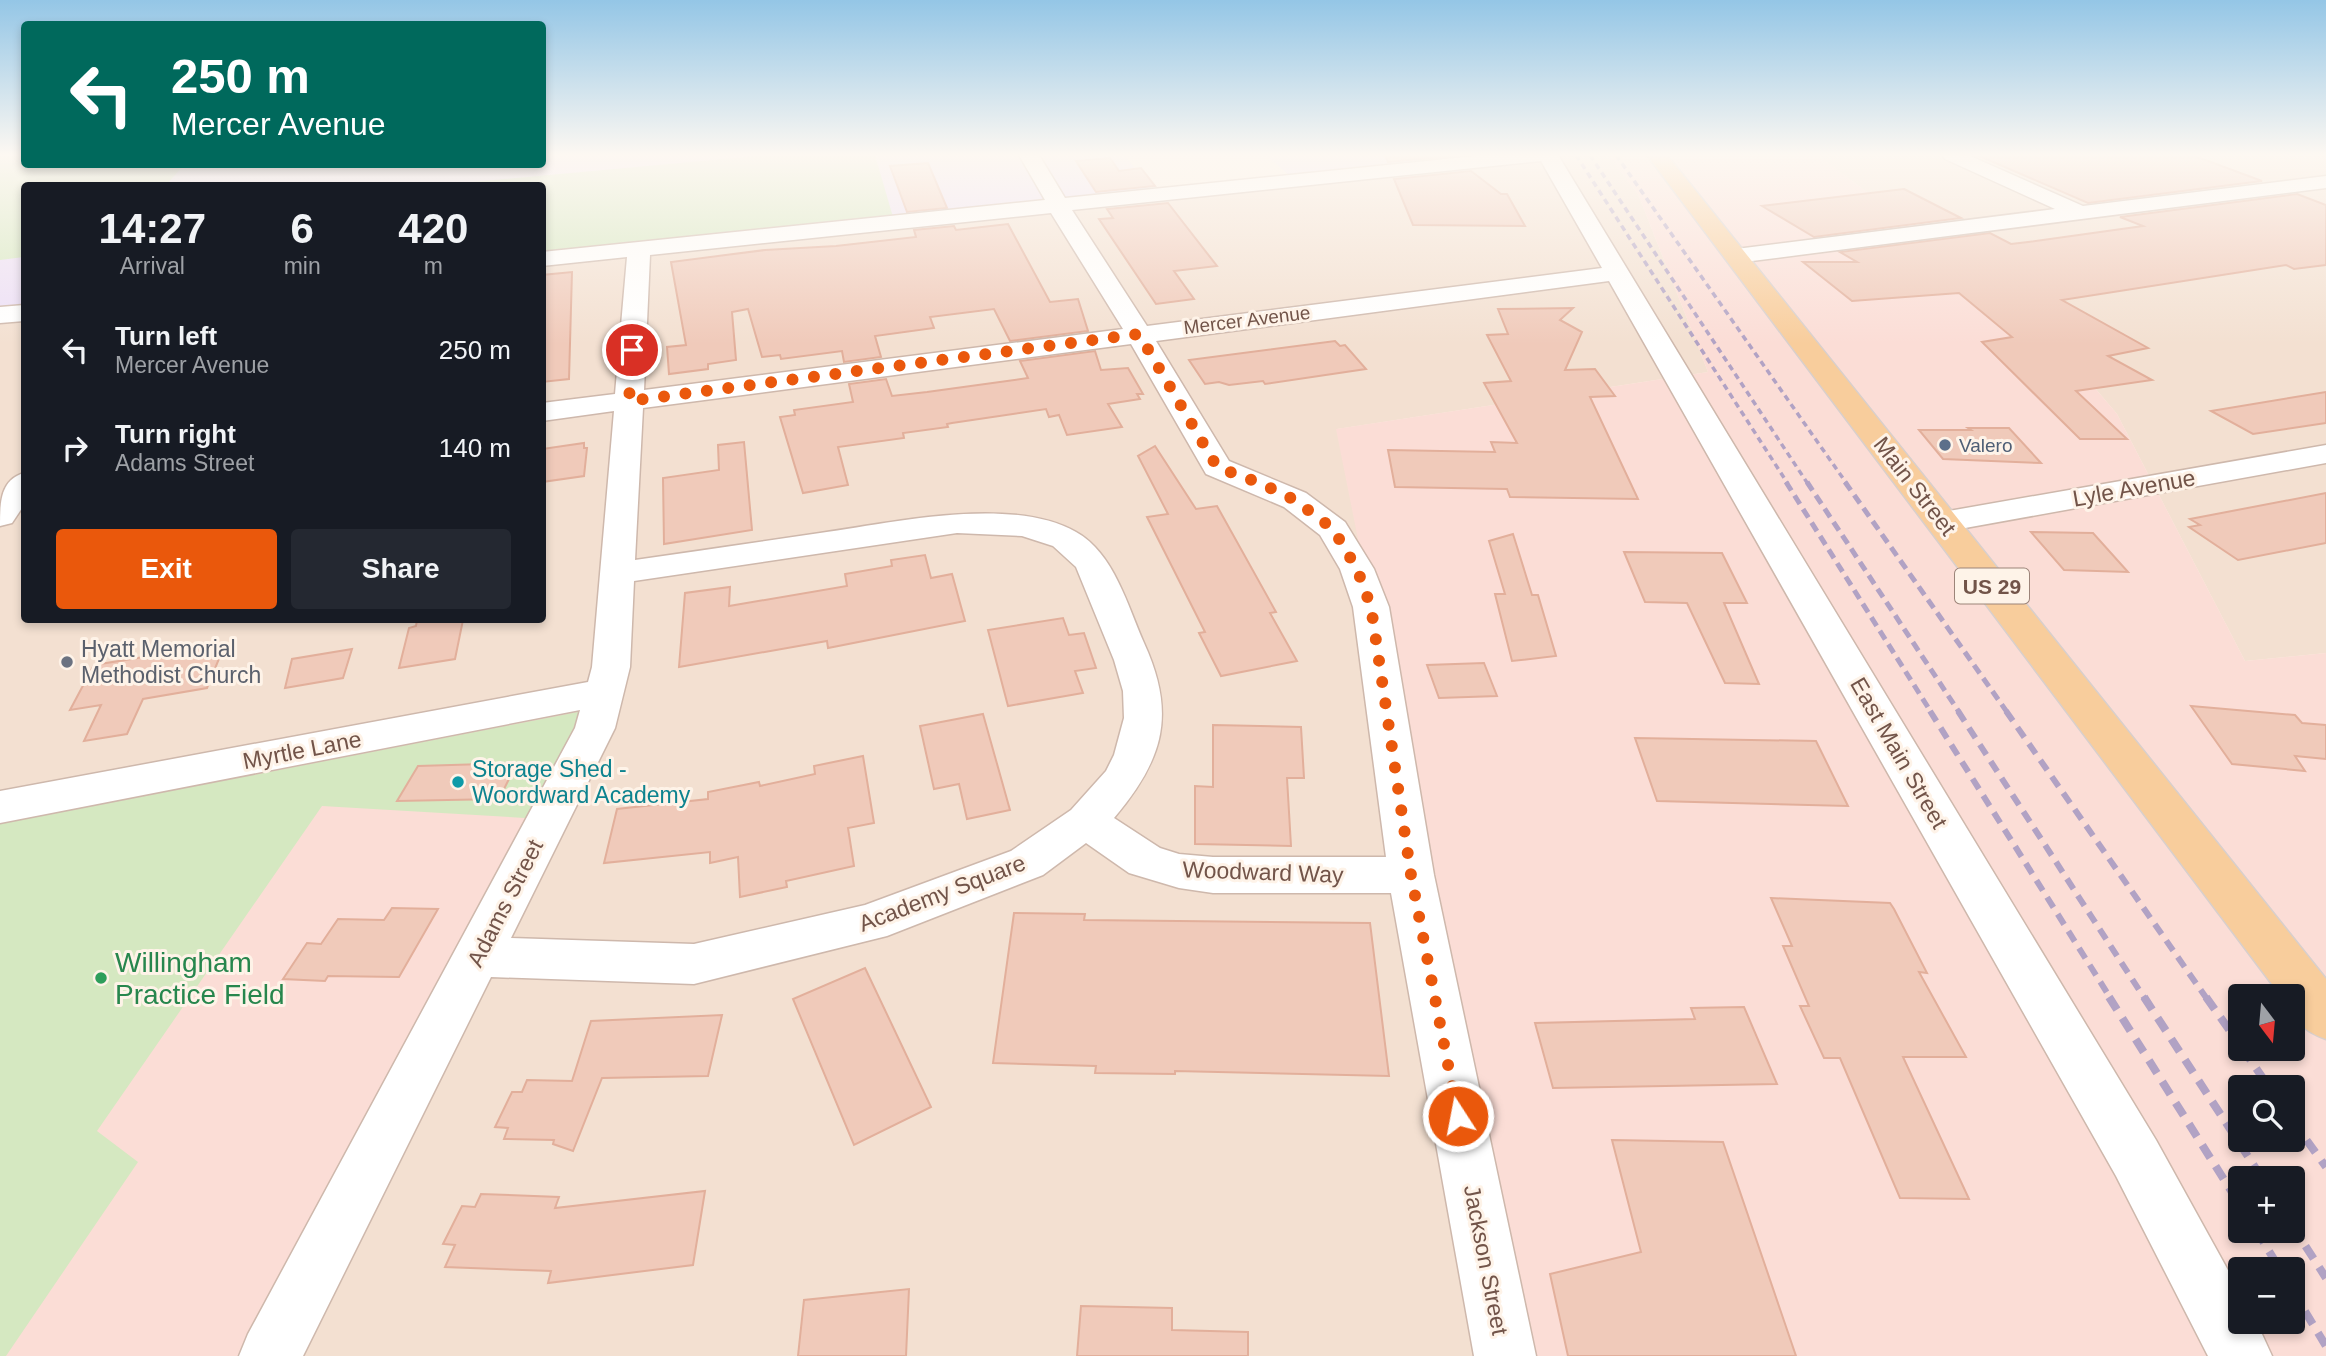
<!DOCTYPE html>
<meta charset="utf-8">
<style>
body{margin:0;font-family:Arial,sans-serif;background:#242831;color:#f1f3f6;height:100vh;display:flex;flex-direction:column;font-size:26px;white-space:nowrap}
*{box-sizing:border-box;margin:0}
p{font-size:23px;color:#9ea1a6}
.icon{flex:none;width:38px;height:38px;fill:none;stroke:currentColor;stroke-width:2;stroke-linecap:round;stroke-linejoin:round}
.map{position:relative;flex:1;overflow:hidden}
.drawer{position:absolute;left:21px;top:182px;width:525px;height:441px;display:flex;flex-direction:column;background:#171b24;border-radius:7px;box-shadow:0 4px 10px #0003}
.drawer>*{flex:none}
.top-card{position:absolute;left:21px;top:21px;width:525px;height:147px;border-radius:7px;box-shadow:0 4px 10px #0003;background:#00695c;color:#fff;overflow:hidden}
.needle{width:46px;rotate:164deg}
.buttons{position:absolute;left:2228px;top:984px;display:grid;gap:14px}
.buttons a{display:grid;place-items:center;width:77px;height:77px;border-radius:7px;background:#171b24;box-shadow:0 4px 10px #0003;font-size:35px}
.pin{position:absolute;display:grid;place-items:center;width:60px;height:60px;color:#fff;margin:-30px;border:4px solid #fff;border-radius:50%;box-shadow:0 2px 7px #0007}
.me{position:absolute;width:77px;margin:-38px;rotate:349deg;stroke-linejoin:round;filter:drop-shadow(0 0 5px #0008)}
.turn{display:flex;align-items:center;gap:24px;height:147px;padding:0 35px;font-size:32px}
.turn .icon{width:91px;height:91px;stroke-width:2.5}
.turn b{display:block;font-size:49px;line-height:60px}
.eta{display:flex;justify-content:space-evenly;align-items:center;height:119px;text-align:center}
.eta b{font-size:42px;font-weight:800;line-height:49px}
.action{display:flex;gap:14px;margin-top:auto;padding:14px 35px}
.action a{flex:1;height:80px;border-radius:7px;background:#ea580c;color:#fff;font-size:28px;font-weight:800;line-height:80px;text-align:center}
.action a+a{background:#242831;color:#f1f3f6}
ul{padding:0;list-style:none}
li{display:flex;align-items:center;gap:21px;height:98px;padding:0 35px}
li div{flex:1}
li b{display:block;font-size:26px}
li em{font-style:normal}
.map>svg:first-child{display:block}
.residential{fill:#f3e0d1}
.commercial{fill:#fbddd6;fill-rule:evenodd}
.education{fill:#ecdff7}
.green{fill:#d5e8c1}
.building{fill:#f0caba;stroke:#e2af9b;stroke-width:2}
.lines{fill:none;stroke-linecap:round;stroke-linejoin:round}
.minor-casing{stroke:#ceb8ac;stroke-width:3}
.major-casing{stroke:#d8cfcc;stroke-width:3}
.minor{fill:#fff;fill-rule:evenodd}
.major{fill:#f8cd9c;fill-rule:evenodd}
.rail-far3{stroke:#b1a2c4;stroke-width:3.5;stroke-dasharray:6 4.5;stroke-linecap:butt}
.rail-far2{stroke:#b1a2c4;stroke-width:5;stroke-dasharray:10 6;stroke-linecap:butt}
.rail-far1{stroke:#b1a2c4;stroke-width:6;stroke-dasharray:12 8;stroke-linecap:butt}
.rail{stroke:#b1a2c4;stroke-width:8;stroke-dasharray:15 10;stroke-linecap:butt}
.route{stroke:#ea580c;stroke-width:12;stroke-dasharray:0 21.6}
.service-dot{fill:#5c6f8a;stroke:#fef3e8;stroke-width:2.5}
.worship-dot{fill:#6b7280;stroke:#fef3e8;stroke-width:2.5}
.culture-dot{fill:#0f9aa8;stroke:#fef3e8;stroke-width:2.5}
.leisure-dot{fill:#2e9e5b;stroke:#fef3e8;stroke-width:2.5}
.labels{text-anchor:middle;dominant-baseline:central;stroke-width:6;stroke-linejoin:round;paint-order:stroke}
.far-street-label{font-size:19px;fill:#725449;stroke:#fef3e8}
.far-service-label{font-size:19px;fill:#4e5e75;stroke:#fef3e8;text-anchor:start}
.shield{fill:#fef3e8;stroke:#9c8479;stroke-width:2}
.shield-label{font-size:21px;font-weight:bold;fill:#725449}
.street-label{font-size:23px;fill:#725449;stroke:#fef3e8}
.worship-label{font-size:23px;fill:#5b616d;stroke:#fef3e8;text-anchor:start}
.culture-label{font-size:23px;fill:#0d838f;stroke:#fef3e8;text-anchor:start}
.near-leisure-label{font-size:28px;fill:#27864d;stroke:#fef3e8;text-anchor:start}
</style>
<div class="map">
<svg width="2326" height="1356" viewBox="0 0 2326 1356">
<rect width="100%" height="100%" fill="#fbefe2"/>
<g class="residential">
<path d="M1410,155h198l30,39 70,178 -371,57 184,927h-1251l-270,-548v-493l24,-2v307h518l1,-361 881,-93z"/>
<path d="M1817,155h509v498l-81,8 -128,-247 -84,-99z"/>
</g>
<g class="commercial">
<path d="M1608,155h209l216,160 84,99 128,247 81,-8v703h-805l-185,-927 372,-57 -70,-178zM2240,996h52v52h-52zM2240,1087h52v52h-52zM2240,1178h52v52h-52zM2240,1269h52v52h-52z"/>
<path d="M607,690l-337,666h-270v-548z"/>
</g>
<g class="education">
<path d="M0,155h24v9h518l1,-9h598l-15,2 30,38 -613,64 -1,-73h-518v127l-24,2z"/>
<path d="M1266,155h144l15,12 -131,13z"/>
</g>
<g class="green">
<path d="M0,155h24v9l160,1 -18,20 -142,1v71l-24,3z"/>
<path d="M767,155h108l18,62 -350,36 -1,-67h-114z"/>
<path d="M598,708l-56,111 -220,-13 -225,325 41,31 -132,194h-6v-532z"/>
</g>
<g class="building">
<path d="M1385,155h64l2,1 -63,6z"/>
<path d="M1977,155h215l70,26 -174,22z"/>
<path d="M1110,158l9,13 22,-3 14,18 -59,6 -20,-31z"/>
<path d="M928,163l19,45 -40,4 -17,-46z"/>
<path d="M1471,171l30,23h6l18,32 -112,-1 -19,-46z"/>
<path d="M1904,189l57,29 -147,19 -52,-31z"/>
<path d="M2297,194l29,11v60l-32,4 -8,-4 -224,35 86,48 -40,8 44,24 -76,11 51,48h-47l-98,-97 30,-5 -53,-44 -107,8 -49,-39h54l-17,-10 150,-19 21,11 17,-2 115,-16 -23,-9z"/>
<path d="M1168,203l49,63 -43,5 20,28 -38,5 -57,-85 14,-1 -6,-9z"/>
<path d="M1008,224l42,78 28,-3 10,32 -78,10 -16,-32 -64,8 4,11 -59,8 6,21 -37,5 -2,-11 -61,8 -1,-4 -18,2 -14,-48 -16,3 4,48 -28,4v5l-39,5 -2,-27 19,-2 -15,-83 94,-12 71,-4 80,-9 -2,-7 40,-4 2,4z"/>
<path d="M572,272l-3,107 -27,3v-107z"/>
<path d="M1573,308l-13,12 22,12 -17,38 30,-1 20,27 -25,1 48,102 -128,-2 -3,-8 -112,-2 -7,-37 107,2 -4,-10 26,1 -33,-60 27,-2 -24,-46 21,-1 -10,-25z"/>
<path d="M1335,341l5,5 5,-1 21,24 -101,15 -2,-3 -34,4 -10,-3 -14,2 -16,-24z"/>
<path d="M1095,351l6,19 27,-2 15,26h-6l3,5 -32,5 14,23 -55,8 -8,-20 -10,2 -3,-8 -94,14 -5,1 1,3 -45,6 1,5 -66,9 10,38 -45,8 -23,-76 15,-2 -1,-5 59,-8 -4,-18 37,-5 6,17 35,-4 101,-14 -8,-17z"/>
<path d="M2326,392v31l-73,11 -42,-23z"/>
<path d="M1968,428h41l32,35 -98,-4 -24,-29h52z"/>
<path d="M744,442l8,88 -88,14 -1,-66 56,-8 -1,-25z"/>
<path d="M584,443v5h3l-3,28 -42,6v-33z"/>
<path d="M1155,446l41,63 21,-3 59,106 -6,1 27,48 -76,15 -22,-43 6,-1 -58,-115 21,-3 -30,-58z"/>
<path d="M2326,493v50l-88,17 -49,-33 11,-2 -10,-6z"/>
<path d="M2031,532l62,1 35,39 -64,-2z"/>
<path d="M1513,534l19,61h6l18,61 -44,5 -17,-67h10l-16,-53z"/>
<path d="M1624,552l98,1 25,50h-23l35,81 -34,-1 -38,-80 -42,-1z"/>
<path d="M925,555l6,23 21,-4 13,47 -137,27 -1,-7 -148,26 6,-74 45,-6 -1,19 118,-20 -2,-12 47,-8 -1,-6z"/>
<path d="M1063,618l6,17 15,-2 12,35 -21,3 8,22 -75,13 -20,-76z"/>
<path d="M417,620h46l-8,39 -56,9 10,-40 7,-2z"/>
<path d="M225,644l-18,44 -64,11 -16,35 -43,7 17,-36 -31,5 24,-45z"/>
<path d="M352,649l-9,29 -58,10 7,-29z"/>
<path d="M1484,663l13,33 -58,2 -12,-33z"/>
<path d="M2191,706l104,9 7,8 24,2v34l-31,-3 10,15 -73,-7z"/>
<path d="M983,714l27,96 -43,9 -8,-35 -25,5 -14,-63z"/>
<path d="M1213,725l88,2 3,51h-17l4,68 -96,-2v-58l18,1z"/>
<path d="M1635,738l181,3 32,65 -191,-5z"/>
<path d="M863,756l11,67 -26,5 6,38 -68,15 1,6 -47,10 -2,-40 -28,6v-11l-106,11 13,-54 91,-10v-7l51,-10 1,4 55,-12 -1,-8z"/>
<path d="M517,763l-18,36 -102,2 21,-35z"/>
<path d="M1771,898l119,5 4,6 33,64 -8,-1 47,85h-63l66,142 -69,-1 -60,-140h-16l-24,-52h9l-26,-60h9z"/>
<path d="M392,908l46,1 -39,68 -71,-1 -3,5 -42,-2 24,-36 14,1 17,-25 46,1z"/>
<path d="M1014,913l71,1 -1,6 286,3 19,153 -214,-5v3l-80,-1 1,-7 -103,-3z"/>
<path d="M865,968l66,139 -77,38 -61,-146z"/>
<path d="M1744,1007l33,77 -224,4 -18,-65 160,-4 -4,-11z"/>
<path d="M722,1015l-14,61 -106,2 -29,73 -20,-7 1,-4 -50,-1 4,-11 -13,-1 17,-35h10l5,-12 45,1 19,-60z"/>
<path d="M1612,1140l111,2 73,214h-228l-18,-82 91,-22z"/>
<path d="M705,1191l-12,74 -145,18 3,-12 -106,-4 10,-22 -12,-1 19,-38 13,1 6,-13 78,3 -4,11z"/>
<path d="M909,1289l-3,67h-108l6,-56z"/>
<path d="M1081,1306l91,2v22l76,2v24h-171z"/>
</g>
<g class="lines">
<g class="minor-casing">
<g id="minor">
<path d="M1019,155h20l26,43 420,-43h73l598,985 84,152v29h16l16,35h-64l-92,-180 -507,-895 -453,60 73,120 77,32 39,29 29,47 15,38 45,268 102,481h-62l-83,-463h-178l-34,-5 -50,-15 -43,-30 -43,32 -156,61 -193,48 -203,-7 -188,379h-64l9,-22 327,-606 5,-18 -580,113v-32l588,-109 4,-15 22,-256 -72,10v-18l73,-9 12,-137 -85,9v-14l503,-52zM1541,161l61,107 -455,58 -75,-116zM1051,213l72,116 -479,61 6,-135zM1131,344l75,130 78,33 36,28 20,34 13,38 33,250h-173l-34,-3 -19,-6 -46,-30c49,-58 63,-103 30,-175 -16,-36 -30,-90 -68,-111 -65,-37 -185,-9 -256,1 -62,9 -123,18 -185,27l8,-152zM957,533l65,3 31,10 23,21 38,93 9,31 1,27 -10,37 -8,16 -35,39 -60,41 -146,54 -171,39 -183,-6 104,-210 15,-61 4,-86z"/>
<path d="M1942,155h26l115,51 243,-30v12l-590,75 -8,-2 -4,-5 4,-5 8,-2 319,-40 -110,-50z"/>
<path d="M24,305v16l-24,2v-16z"/>
<path d="M2326,445v18l-383,69 -12,-3 -5,-7 5,-7 12,-3z"/>
<path d="M24,473v32l-12,18 -12,3c0,-23 0,-46 24,-53z"/>
</g>
</g>
<g class="major-casing">
<path id="major" d="M1647,155h20l659,824v60c-23,-8 -34,-18 -34,-43h-11z"/>
</g>
<use href="#minor" class="minor"/>
<use href="#major" class="major"/>
<g class="rail-far3">
<path d="M1576,155l212,329"/>
<path d="M1590,155l218,329"/>
<path d="M1616,155l231,329"/>
</g>
<g class="rail-far2">
<path d="M1786,482l145,230"/>
<path d="M1807,482l152,230"/>
<path d="M1845,482l162,230"/>
</g>
<g class="rail-far1">
<path d="M1930,711l181,288"/>
<path d="M1958,711l187,288"/>
<path d="M2006,711l201,288"/>
</g>
<g class="rail">
<path d="M2109,997l131,208"/>
<path d="M2144,997l118,181"/>
<path d="M2206,997l34,48"/>
<path d="M2242,1048l27,39"/>
<path d="M2292,1120l34,47"/>
<path d="M2292,1225l34,53"/>
<path d="M2256,1230l24,39"/>
<path d="M2292,1290l34,56"/>
</g>
</g>
<linearGradient id="sky" x2="0" y2="1"><stop stop-color="#94c6e6"/><stop offset="0.45" stop-color="#fdf8f2"/><stop offset="1" stop-color="#fdf8f2" stop-opacity="0"/></linearGradient>
<rect width="2326" height="344" fill="url(#sky)"/>
<g class="lines">
<path class="route" d="M632,350l-3,51 510,-67 78,133 45,17 33,16 38,29 24,40 14,38 40,268 47,241"/>
</g>
<circle class="service-dot" cx="1945" cy="445" r="7"/>
<circle class="worship-dot" cx="67" cy="662" r="7"/>
<circle class="culture-dot" cx="458" cy="782" r="7"/>
<circle class="leisure-dot" cx="101" cy="978" r="7"/>
<g class="labels">
<g class="far-street-label">
<text transform="translate(1247 320) rotate(-7)">Mercer Avenue</text>
</g>
<g class="far-service-label">
<text x="1959" y="445">Valero</text>
</g>
<rect class="shield" x="1955" y="568.5" width="74" height="35" rx="5"/>
<g class="shield-label">
<text x="1992" y="586">US 29</text>
</g>
<g class="street-label">
<text transform="translate(1915 486) rotate(52)">Main Street</text>
<text transform="translate(2134 488) rotate(-10)">Lyle Avenue</text>
<text transform="translate(302 750) rotate(-11)">Myrtle Lane</text>
<text transform="translate(1899 753) rotate(60)">East Main Street</text>
<text transform="translate(1263 872) rotate(2)">Woodward Way</text>
<text transform="translate(942 893) rotate(-21)">Academy Square</text>
<text transform="translate(505 903) rotate(-63)">Adams Street</text>
<text transform="translate(1486 1260) rotate(79)">Jackson Street</text>
</g>
<g class="worship-label">
<text x="81" y="649">Hyatt Memorial<tspan x="81" dy="26">Methodist Church</tspan></text>
</g>
<g class="culture-label">
<text x="472" y="769">Storage Shed -<tspan x="472" dy="26">Woordward Academy</tspan></text>
</g>
<g class="near-leisure-label">
<text x="115" y="962">Willingham<tspan x="115" dy="32">Practice Field</tspan></text>
</g>
</g>
</svg>
<div class="buttons">
<a><svg class="needle" viewBox="-14 -14 28 28"><path d="M0-13l5 13h-10z" fill="#e53935"/><path d="M0 13l5-13h-10z" fill="#9ea1a6"/></svg></a>
<a><svg class="icon" aria-label="search" viewBox="0 0 24 24"><circle cx="10" cy="10" r="6"/><path d="M15 15l6 6"/></svg></a>
<a>+</a>
<a>−</a>
</div>
<div class="pin" style="left:632px;top:350px;background:#d93025"><svg class="icon" aria-label="arrive" viewBox="0 0 24 24"><path d="M6 21V4h12l-3 4 3 4H6"/></svg></div>
<svg class="me" style="left:1458px;top:1116px" viewBox="-20 -20 40 40"><circle r="17" fill="#ea580c" stroke="#fff" stroke-width="3"/><path d="M0-11L8 9 0 5-8 9z" fill="#fff"/></svg>
<div class="top-card">
<div class="turn"><svg class="icon" aria-label="left" viewBox="0 0 24 24"><path d="M17 20v-9H6M10 6l-5 5 5 5"/></svg><div><b>250 m</b>Mercer Avenue</div></div>
</div>
<section class="drawer">
<div class="eta">
<div><b>14:27</b><p>Arrival</p></div>
<div><b>6</b><p>min</p></div>
<div><b>420</b><p>m</p></div>
</div>
<ul>
<li><svg class="icon" aria-label="left" viewBox="0 0 24 24"><path d="M17 20v-9H6M10 6l-5 5 5 5"/></svg><div><b>Turn left</b><p>Mercer Avenue</p></div><em>250 m</em></li>
<li><svg class="icon" aria-label="right" viewBox="0 0 24 24"><path d="M7 20v-9h11M14 6l5 5-5 5"/></svg><div><b>Turn right</b><p>Adams Street</p></div><em>140 m</em></li>
</ul>
<div class="action"><a>Exit</a><a>Share</a></div>
</section>
</div>
